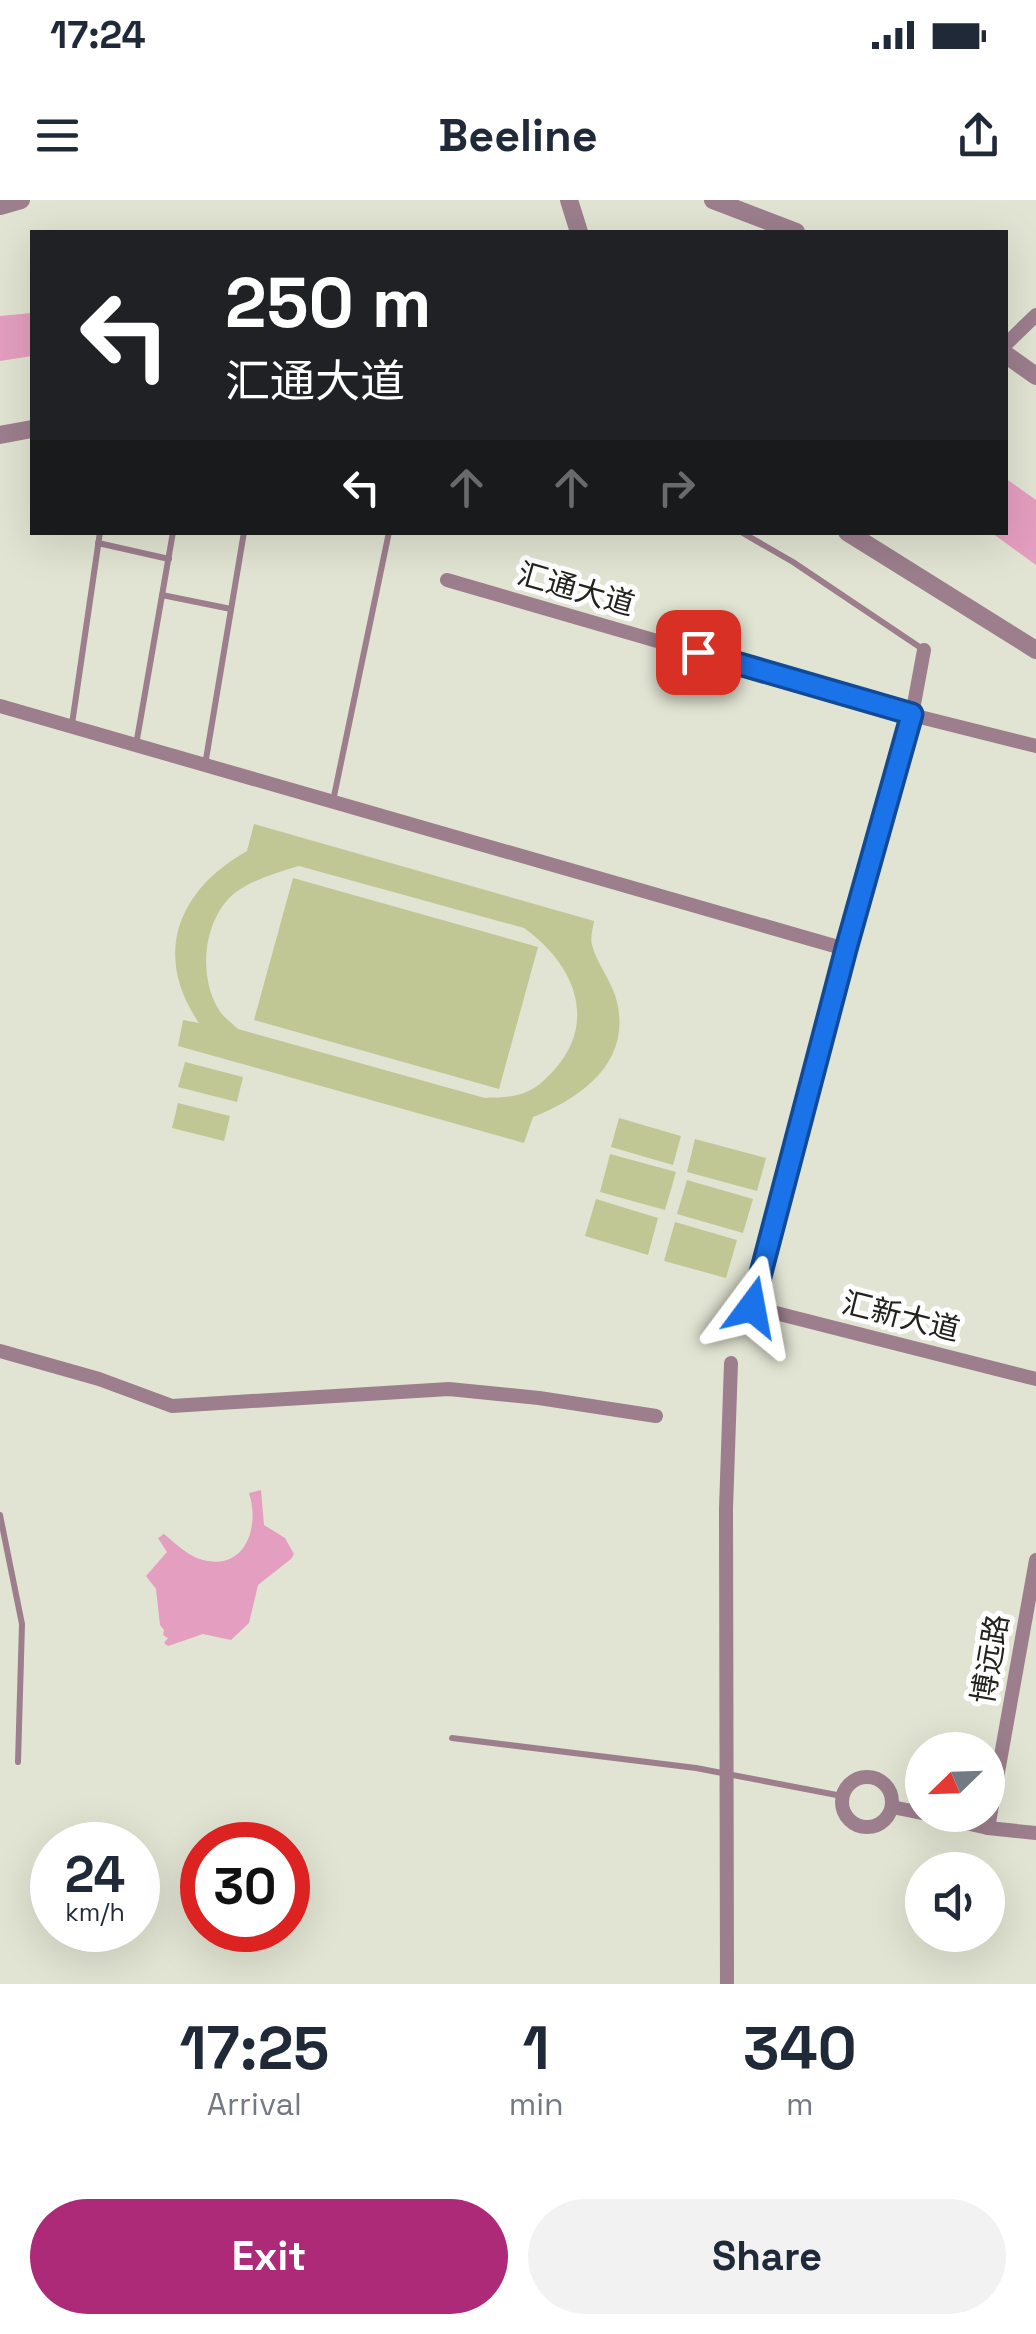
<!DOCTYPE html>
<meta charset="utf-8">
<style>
body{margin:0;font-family:"Space Grotesk","Noto Sans SC",sans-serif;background:#f2f2f3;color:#1f2937;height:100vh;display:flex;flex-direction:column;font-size:38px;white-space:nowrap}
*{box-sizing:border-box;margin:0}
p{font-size:32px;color:#747a83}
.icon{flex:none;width:55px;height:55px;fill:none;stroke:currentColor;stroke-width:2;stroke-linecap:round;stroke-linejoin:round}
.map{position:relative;height:1784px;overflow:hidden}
.details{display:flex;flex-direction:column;background:#fff;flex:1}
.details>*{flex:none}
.top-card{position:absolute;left:30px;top:30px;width:978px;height:305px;border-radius:0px;box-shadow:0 10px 40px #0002;background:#202124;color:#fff;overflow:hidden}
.needle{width:65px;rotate:247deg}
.buttons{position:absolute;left:905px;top:1532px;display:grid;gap:20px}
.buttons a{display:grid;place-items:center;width:100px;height:100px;border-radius:50%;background:#fff;box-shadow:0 10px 40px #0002;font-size:50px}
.speed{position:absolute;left:30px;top:1622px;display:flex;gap:20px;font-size:50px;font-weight:700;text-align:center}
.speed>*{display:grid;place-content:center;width:130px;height:130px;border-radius:50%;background:#fff;box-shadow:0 10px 40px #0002;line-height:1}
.speed small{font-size:25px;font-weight:400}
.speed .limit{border:15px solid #d22;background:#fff;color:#111}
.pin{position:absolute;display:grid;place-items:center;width:85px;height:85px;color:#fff;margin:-42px;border-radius:20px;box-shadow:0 5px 15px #0006}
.me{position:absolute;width:110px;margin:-55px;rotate:13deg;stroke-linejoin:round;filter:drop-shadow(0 0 8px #0008)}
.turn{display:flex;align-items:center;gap:35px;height:210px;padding:0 30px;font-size:45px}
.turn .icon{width:130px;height:130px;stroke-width:2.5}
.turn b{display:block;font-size:70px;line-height:85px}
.lanes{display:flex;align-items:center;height:95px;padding:0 30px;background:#0003;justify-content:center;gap:50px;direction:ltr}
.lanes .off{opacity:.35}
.eta{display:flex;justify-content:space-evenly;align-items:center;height:170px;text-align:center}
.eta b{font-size:60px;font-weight:600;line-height:70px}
.primary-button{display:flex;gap:20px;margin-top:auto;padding:20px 30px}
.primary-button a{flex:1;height:115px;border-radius:60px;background:#ac2a77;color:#fff;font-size:40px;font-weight:600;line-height:115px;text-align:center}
.primary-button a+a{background:#f2f2f3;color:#1f2937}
.status{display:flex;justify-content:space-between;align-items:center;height:70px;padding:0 50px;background:#fff;direction:ltr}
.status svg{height:28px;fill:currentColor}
header{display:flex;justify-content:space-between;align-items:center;height:130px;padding:0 30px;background:#fff;font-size:45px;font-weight:600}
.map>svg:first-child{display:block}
.green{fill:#c1c794;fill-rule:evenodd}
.water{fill:#e49ebf}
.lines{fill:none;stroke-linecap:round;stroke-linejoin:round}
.service{stroke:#9c7e8c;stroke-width:6}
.minor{stroke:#9c7e8c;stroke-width:14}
.tertiary{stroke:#9c7e8c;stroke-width:18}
.route-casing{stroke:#114b97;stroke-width:25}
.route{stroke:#1a73e8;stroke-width:18}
.labels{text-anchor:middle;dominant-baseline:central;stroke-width:10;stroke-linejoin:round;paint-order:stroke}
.street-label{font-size:30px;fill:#22231c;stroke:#fff}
</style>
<div class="status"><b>17:24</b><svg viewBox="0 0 49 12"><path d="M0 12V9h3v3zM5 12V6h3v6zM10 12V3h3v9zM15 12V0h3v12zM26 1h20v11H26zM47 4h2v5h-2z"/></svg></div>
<header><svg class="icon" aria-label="menu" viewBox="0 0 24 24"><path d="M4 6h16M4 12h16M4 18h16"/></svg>Beeline<svg class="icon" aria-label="share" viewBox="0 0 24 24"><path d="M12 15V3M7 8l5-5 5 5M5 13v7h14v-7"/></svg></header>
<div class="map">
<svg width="1036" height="1784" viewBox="0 0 1036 1784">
<rect width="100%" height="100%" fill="#e1e4d2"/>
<g class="green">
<path d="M254,624l340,97c-1,7 -4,17 -2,24 4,16 17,33 23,50 20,63 -30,102 -82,122l-9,26 -346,-97 5,-26 16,3c-47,-69 -21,-133 48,-172zM299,666l225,62c48,34 75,91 31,141 -11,12 -22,23 -38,26 -10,3 -22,2 -32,3l-247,-69c-5,-5 -12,-10 -17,-16 -25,-35 -18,-99 18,-123 18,-12 40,-18 60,-24z"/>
<path d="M293,678l245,69 -39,142 -245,-69z"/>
<path d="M185,862l58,15 -6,25 -59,-15z"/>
<path d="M178,903l52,13 -6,25 -52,-13z"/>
<path d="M619,918l62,18 -8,29 -62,-18z"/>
<path d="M695,939l71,19 -9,33 -70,-19z"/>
<path d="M610,954l66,18 -11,38 -65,-18z"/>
<path d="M687,980l66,19 -10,34 -66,-19z"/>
<path d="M596,999l62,19 -10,37 -63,-19z"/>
<path d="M675,1022l62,18 -11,38 -62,-17z"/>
</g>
<g class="water">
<path d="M32,113v43l-32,5v-45z"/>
<path d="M1005,278l31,22v65l-44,-32 13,-1z"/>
<path d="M261,1290l3,35 21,13 9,16 -3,5 -33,26 -9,38 -18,17 -28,-6 -35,12 -4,-3 4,-5 -5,-3 1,-5 -4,-5 -4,-36 -10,-13 21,-24 -9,-14 6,-4c12,10 24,22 39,26 43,11 57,-34 46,-67z"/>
</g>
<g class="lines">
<g class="service">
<path d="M741,332l52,30 131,88"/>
<path d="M98,343l71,16"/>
<path d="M162,395l69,14"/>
<path d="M72,524l28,-192"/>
<path d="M136,545l37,-213"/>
<path d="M205,565l39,-233"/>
<path d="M333,601l56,-269"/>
<path d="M0,1315l22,109 -4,138"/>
<path d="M452,1538l244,30 146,28"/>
</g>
<g class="minor">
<path d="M1005,145l31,-30"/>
<path d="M447,380l465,135 124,31"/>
<path d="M924,450l-12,65 -67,234 -93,358 284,72"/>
<path d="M0,506l845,243"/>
<path d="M0,1151l99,28 73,27 277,-17 90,9 117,18"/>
<circle cx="867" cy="1602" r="25"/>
<path d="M892,1607l30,6"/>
<path d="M930,1615l58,13 48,5"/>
<path d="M988,1628l48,-268"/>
<path d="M727,1784l-1,-476 5,-145"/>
</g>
<g class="tertiary">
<path d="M569,0l10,32"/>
<path d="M713,0l83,32"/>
<path d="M0,6l21,-6"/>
<path d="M1005,154l31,22"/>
<path d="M0,235l32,-6"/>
<path d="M847,332l189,118"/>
</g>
</g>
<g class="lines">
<g class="route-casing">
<path id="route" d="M698,452l214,62 -66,235 -94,358"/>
</g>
<use href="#route" class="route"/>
</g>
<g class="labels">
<g class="street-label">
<text transform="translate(576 389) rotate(16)">汇通大道</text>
<text transform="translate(901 1116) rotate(14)">汇新大道</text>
<text transform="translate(990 1459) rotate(-80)">博远路</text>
</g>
</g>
</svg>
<div class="buttons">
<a><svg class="needle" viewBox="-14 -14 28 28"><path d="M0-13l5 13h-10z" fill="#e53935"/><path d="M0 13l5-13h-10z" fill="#747a83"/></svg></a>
<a><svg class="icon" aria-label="sound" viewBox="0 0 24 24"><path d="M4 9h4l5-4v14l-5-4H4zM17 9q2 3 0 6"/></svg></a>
</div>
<div class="speed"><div>24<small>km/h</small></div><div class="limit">30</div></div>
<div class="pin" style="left:698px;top:452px;background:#d93025"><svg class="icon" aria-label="arrive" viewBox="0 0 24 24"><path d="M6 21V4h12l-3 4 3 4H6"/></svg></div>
<svg class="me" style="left:752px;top:1107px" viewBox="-20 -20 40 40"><path d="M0-17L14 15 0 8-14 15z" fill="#1a73e8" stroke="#fff" stroke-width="4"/></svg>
<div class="top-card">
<div class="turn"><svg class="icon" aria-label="left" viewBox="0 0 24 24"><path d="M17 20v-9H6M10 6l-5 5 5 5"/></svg><div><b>250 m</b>汇通大道</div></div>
<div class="lanes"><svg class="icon" aria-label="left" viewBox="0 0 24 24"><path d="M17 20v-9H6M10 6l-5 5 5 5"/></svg><svg class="icon off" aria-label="ahead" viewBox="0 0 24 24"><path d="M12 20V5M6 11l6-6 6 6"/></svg><svg class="icon off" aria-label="ahead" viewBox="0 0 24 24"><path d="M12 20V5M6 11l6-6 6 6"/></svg><svg class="icon off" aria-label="right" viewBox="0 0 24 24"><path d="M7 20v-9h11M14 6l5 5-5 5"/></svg></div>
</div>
</div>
<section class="details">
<div class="eta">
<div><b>17:25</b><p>Arrival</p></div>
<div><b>1</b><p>min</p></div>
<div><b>340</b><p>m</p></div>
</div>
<div class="primary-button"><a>Exit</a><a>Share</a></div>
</section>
